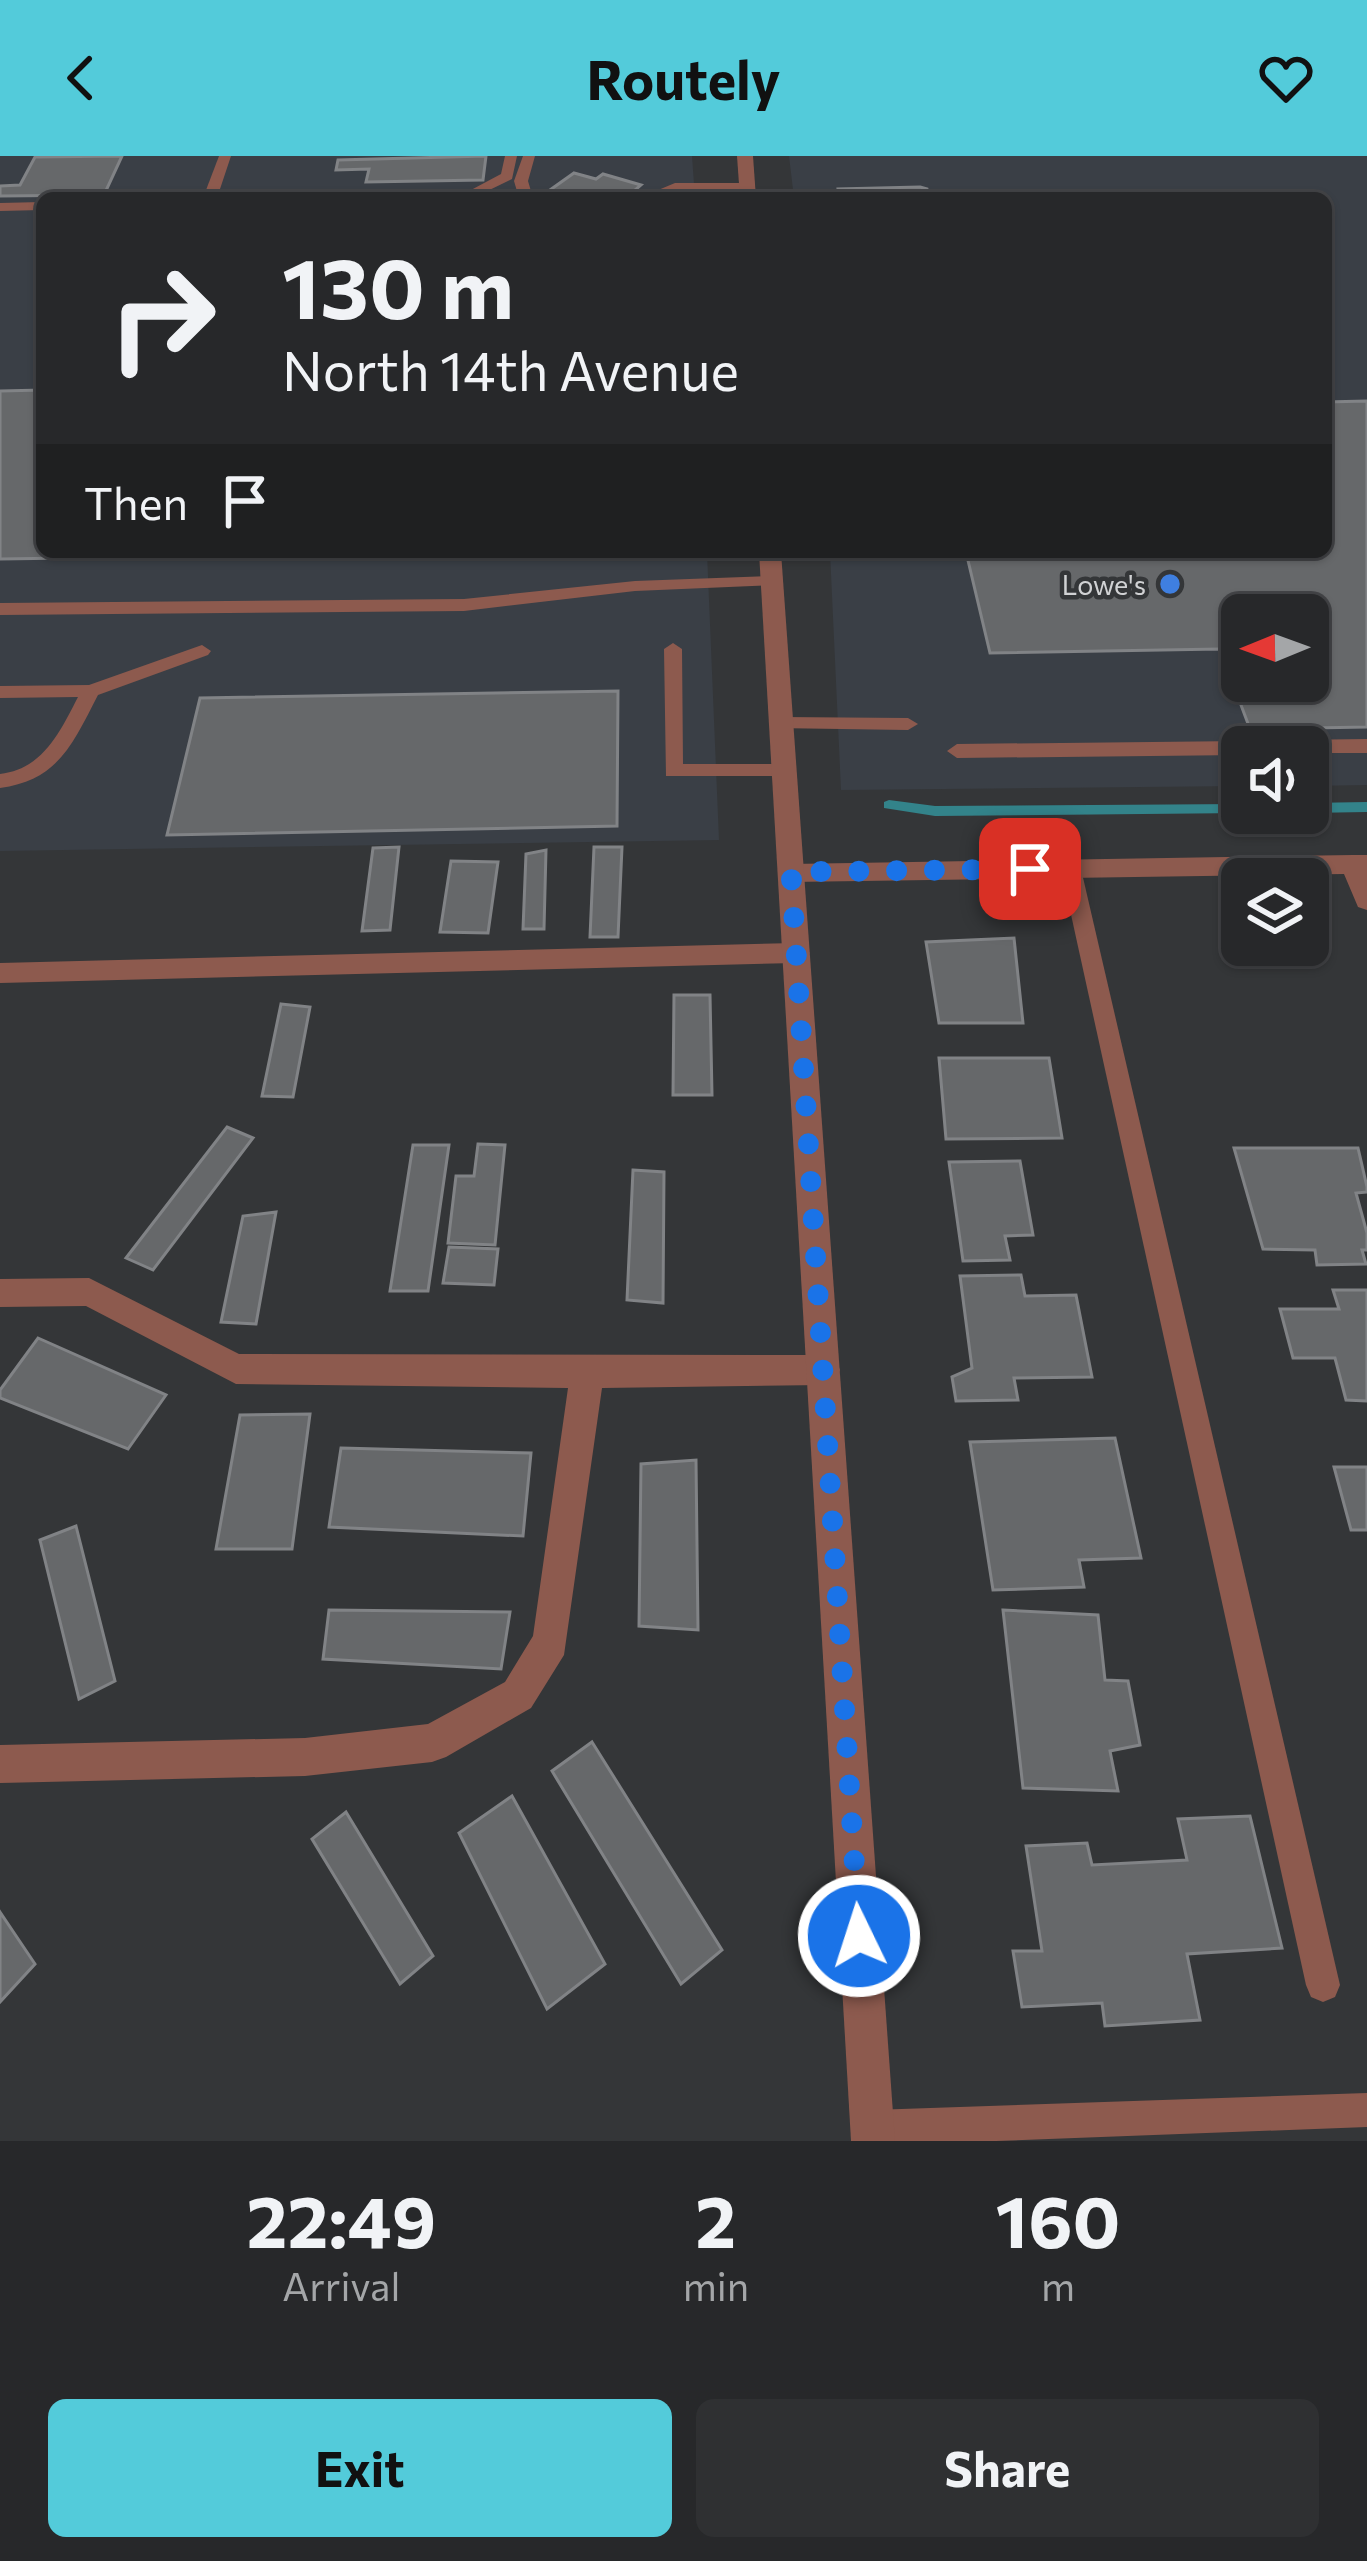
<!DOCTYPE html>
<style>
body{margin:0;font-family:Commissioner,sans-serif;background:#2f3032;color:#f1f3f6;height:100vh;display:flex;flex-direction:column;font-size:45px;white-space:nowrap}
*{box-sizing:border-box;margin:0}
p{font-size:39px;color:#a4a6a8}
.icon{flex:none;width:66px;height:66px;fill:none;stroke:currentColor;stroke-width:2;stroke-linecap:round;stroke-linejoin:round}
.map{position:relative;height:1985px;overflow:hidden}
.sheet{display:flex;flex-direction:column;background:#27282a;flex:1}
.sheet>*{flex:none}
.guide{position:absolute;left:36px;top:36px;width:1296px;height:366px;border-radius:18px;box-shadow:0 3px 9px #0004,0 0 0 3px #434447;background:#27282a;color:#f1f3f6;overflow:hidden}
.needle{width:78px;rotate:269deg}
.controls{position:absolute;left:1221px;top:438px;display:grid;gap:24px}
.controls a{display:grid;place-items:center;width:108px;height:108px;border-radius:18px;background:#27282a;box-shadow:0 3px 9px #0004,0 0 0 3px #434447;font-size:60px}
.pin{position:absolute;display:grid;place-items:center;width:102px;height:102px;color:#fff;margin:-51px;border-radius:24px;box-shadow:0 6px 18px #0006}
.me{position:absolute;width:132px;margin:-66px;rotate:356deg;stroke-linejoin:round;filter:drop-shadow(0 0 9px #0008)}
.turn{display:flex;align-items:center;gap:42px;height:252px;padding:0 48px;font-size:54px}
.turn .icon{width:156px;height:156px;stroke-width:2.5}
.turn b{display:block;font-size:84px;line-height:102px}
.then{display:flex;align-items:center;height:114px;padding:0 48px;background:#0003;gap:24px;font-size:45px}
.eta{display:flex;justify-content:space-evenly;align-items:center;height:204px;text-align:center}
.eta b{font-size:72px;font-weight:700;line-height:84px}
.cta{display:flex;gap:24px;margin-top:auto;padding:24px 48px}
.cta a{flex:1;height:138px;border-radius:18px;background:#53cbda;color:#111;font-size:48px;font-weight:700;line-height:138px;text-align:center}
.cta a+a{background:#2f3032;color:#f1f3f6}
header{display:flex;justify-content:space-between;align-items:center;height:156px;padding:0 48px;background:#53cbda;color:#111;font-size:54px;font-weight:700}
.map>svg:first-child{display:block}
.built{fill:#3a3f46;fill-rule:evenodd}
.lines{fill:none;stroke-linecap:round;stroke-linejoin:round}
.stream{fill:#33838a;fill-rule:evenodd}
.building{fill:#66686a;stroke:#818386;stroke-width:3;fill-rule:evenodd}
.service{fill:#8d5a4e;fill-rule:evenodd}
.minor{fill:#8d5a4e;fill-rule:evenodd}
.tertiary{fill:#8d5a4e;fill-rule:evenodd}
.route{stroke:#1a73e8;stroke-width:21;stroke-dasharray:0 37.8}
.shop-dot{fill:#3f7fe0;stroke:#343638;stroke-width:4.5}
.labels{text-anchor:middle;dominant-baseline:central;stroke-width:9;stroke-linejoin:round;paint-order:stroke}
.far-poi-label{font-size:27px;fill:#d1d2d4;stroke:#343638;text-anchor:end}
</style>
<header><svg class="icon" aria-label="back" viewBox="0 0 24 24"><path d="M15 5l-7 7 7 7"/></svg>Routely<svg class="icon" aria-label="heart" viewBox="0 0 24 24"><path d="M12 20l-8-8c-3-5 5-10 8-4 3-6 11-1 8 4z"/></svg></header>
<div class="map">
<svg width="1367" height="1985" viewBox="0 0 1367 1985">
<rect width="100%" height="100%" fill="#343638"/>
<g class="built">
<path d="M0,0h692l3,42h-653v354h665l12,288 -719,11z"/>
<path d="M789,0h578v629l-59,1v-39h-66v39l-401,4 -11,-238h496v-354h-532zM1242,459h66v66h-66z"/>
</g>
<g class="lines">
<g class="stream">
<path d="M889,644l46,6 307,-2v9h3l-310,3 -51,-8v-6z"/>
<path d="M1367,646v10l-59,1v-10z"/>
</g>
</g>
<g class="building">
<path d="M122,0l-18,39 -104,1v-10l20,-1 15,-28z"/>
<path d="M486,0l-3,24 -117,2 3,-13 -33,1 2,-10z"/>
<path d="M574,17l22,6 7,-5 38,11 -15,13 -86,-1z"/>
<path d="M920,31l7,2 2,9h-90l-1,-9z"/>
<path d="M42,234v162h422l-464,7v-168z"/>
<path d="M1367,245v326l-117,2 -30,-80 -230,4 -24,-101h360v-150zM1242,459h66v66h-66z"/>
<path d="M618,535l-1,135 -450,9 33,-137z"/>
<path d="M399,691l-9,83 -28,1 11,-83z"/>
<path d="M594,691h28l-4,90h-28z"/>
<path d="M546,694l-2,79h-21l3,-75z"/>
<path d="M451,705l47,1 -10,71 -48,-1z"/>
<path d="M1014,782l9,85h-84l-13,-81z"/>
<path d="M674,839h36l2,100h-39z"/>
<path d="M281,848l29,3 -17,90 -31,-1z"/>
<path d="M939,902h110l13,80 -116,1z"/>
<path d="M227,971l26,11 -100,132 -27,-12z"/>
<path d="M478,988l27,1 -10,100 -47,-2 8,-67h18z"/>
<path d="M413,989h36l-21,146h-38z"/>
<path d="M1234,992h124l9,39v5l-11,1 11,40v17h-5l4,14 -49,1 -2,-15 -52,-1z"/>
<path d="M1020,1005l13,74 -28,1 5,24 -47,1 -14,-99z"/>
<path d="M633,1014l31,2 -1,131 -36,-3z"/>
<path d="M276,1056l-20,112 -35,-2 22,-106z"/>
<path d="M449,1091l49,2 -4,36 -51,-2z"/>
<path d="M1021,1119l4,21 51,-1 16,82 -78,1 4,22 -62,1 -4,-24 20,-9 -12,-92z"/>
<path d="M1333,1134h34v111l-21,-1 -11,-42h-42l-13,-49h59z"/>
<path d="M38,1182l128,57 -38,54 -128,-51v-8z"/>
<path d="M310,1258l-18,135h-76l24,-134z"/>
<path d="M1115,1282l26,120 -62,2 5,27 -91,3 -23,-148z"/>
<path d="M341,1292l190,5 -8,83 -194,-9z"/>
<path d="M696,1304l2,170 -59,-4 2,-162z"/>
<path d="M1334,1311h33v63h-16z"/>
<path d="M76,1370l39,155 -36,18 -39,-159z"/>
<path d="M329,1454l181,2 -9,57 -178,-10z"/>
<path d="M1003,1454l95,5 7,65 23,1 12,64 -30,6 8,40 -95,-3z"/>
<path d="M592,1586l130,208 -41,34 -129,-213z"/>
<path d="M512,1640l93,168 -58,45 -88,-176z"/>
<path d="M346,1656l87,144 -33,28 -88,-145z"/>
<path d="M1250,1660l32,132 -95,6 13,66 -95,6 -3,-23 -80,4 -9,-56h29l-16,-105 61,-3 5,22 95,-5 -9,-41z"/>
<path d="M0,1756l35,52 -35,38z"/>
</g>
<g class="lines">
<g class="service">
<path d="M219,0h12l-14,42h-14z"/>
<path d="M505,0h12l-5,23 -39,19h-17l45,-24z"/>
<path d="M523,0h12l-7,25 5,17h-14l-5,-17z"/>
<path d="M675,27h72l7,4 -7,4h-70l-19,7h-19z"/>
<path d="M42,46v8l-42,1v-8z"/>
<path d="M772,420l6,1v8l-143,6 -171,20 -464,4v-12l464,-4 171,-18z"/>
<path d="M673,487l9,6 1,115h102l7,2v10h-126l-2,-127z"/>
<path d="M202,489l9,6 -3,4 -110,40c-25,48 -39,85 -98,93v-14c43,-5 60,-42 78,-77l-78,1v-12l89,-1z"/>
<path d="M781,561l127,1 10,6 -10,6 -134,-2 -3,-5z"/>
<path d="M1367,583v14h-59v-6h-26l10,-7z"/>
<path d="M1242,585l9,6h-9v8l-285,3 -10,-7 10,-7z"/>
<path d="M1071,705l10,8 259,1116 -5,12 -12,5 -12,-5 -5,-12 -245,-1116z"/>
<path d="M1367,1937v34l-371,14h-135l-7,-13 6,-12 12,-6z"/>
</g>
<g class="minor">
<path d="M1353,699h14v55l-9,-3 -14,-33 -553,8 -13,-9 13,-9z"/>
<path d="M796,787l14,10 -14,10 -796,20v-20z"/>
<path d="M89,1122l150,76 584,1 12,4 5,11 -5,11 -12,4 -221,3 -38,267 -33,53 -85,49 -14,5 -127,14 -305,7v-38l305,-7 123,-14 77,-42 28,-46 35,-248 -332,-4 -150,-78 -86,1v-28z"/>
</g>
<g class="tertiary">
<path d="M737,0h16l3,42h-16z"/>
<path d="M759,396h22l114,1589h-44z"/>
</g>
</g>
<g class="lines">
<path class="route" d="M859,1780l-68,-1064 239,-3"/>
</g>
<circle class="shop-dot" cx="1170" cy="428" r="12"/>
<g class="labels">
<g class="far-poi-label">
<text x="1146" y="428">Lowe's</text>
</g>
</g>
</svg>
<div class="controls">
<a><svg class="needle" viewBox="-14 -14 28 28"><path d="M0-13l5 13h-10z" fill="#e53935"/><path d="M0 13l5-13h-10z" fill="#a4a6a8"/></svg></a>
<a><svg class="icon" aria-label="sound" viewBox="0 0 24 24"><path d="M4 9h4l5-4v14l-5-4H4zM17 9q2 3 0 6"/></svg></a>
<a><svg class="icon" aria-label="layers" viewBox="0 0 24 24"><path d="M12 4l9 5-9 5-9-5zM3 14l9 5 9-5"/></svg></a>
</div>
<div class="pin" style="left:1030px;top:713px;background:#d93025"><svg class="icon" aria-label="arrive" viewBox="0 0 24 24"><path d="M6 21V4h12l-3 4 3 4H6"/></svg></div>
<svg class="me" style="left:859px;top:1780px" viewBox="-20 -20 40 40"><circle r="17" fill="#1a73e8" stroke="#fff" stroke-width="3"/><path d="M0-11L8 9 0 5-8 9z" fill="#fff"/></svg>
<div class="guide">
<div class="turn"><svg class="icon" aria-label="right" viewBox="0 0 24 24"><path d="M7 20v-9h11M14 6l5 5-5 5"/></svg><div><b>130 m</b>North 14th Avenue</div></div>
<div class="then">Then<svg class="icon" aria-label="arrive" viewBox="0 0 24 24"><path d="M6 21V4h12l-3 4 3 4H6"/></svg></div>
</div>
</div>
<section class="sheet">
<div class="eta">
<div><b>22:49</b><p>Arrival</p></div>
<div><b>2</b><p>min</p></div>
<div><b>160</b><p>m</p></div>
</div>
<div class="cta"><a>Exit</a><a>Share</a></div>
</section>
